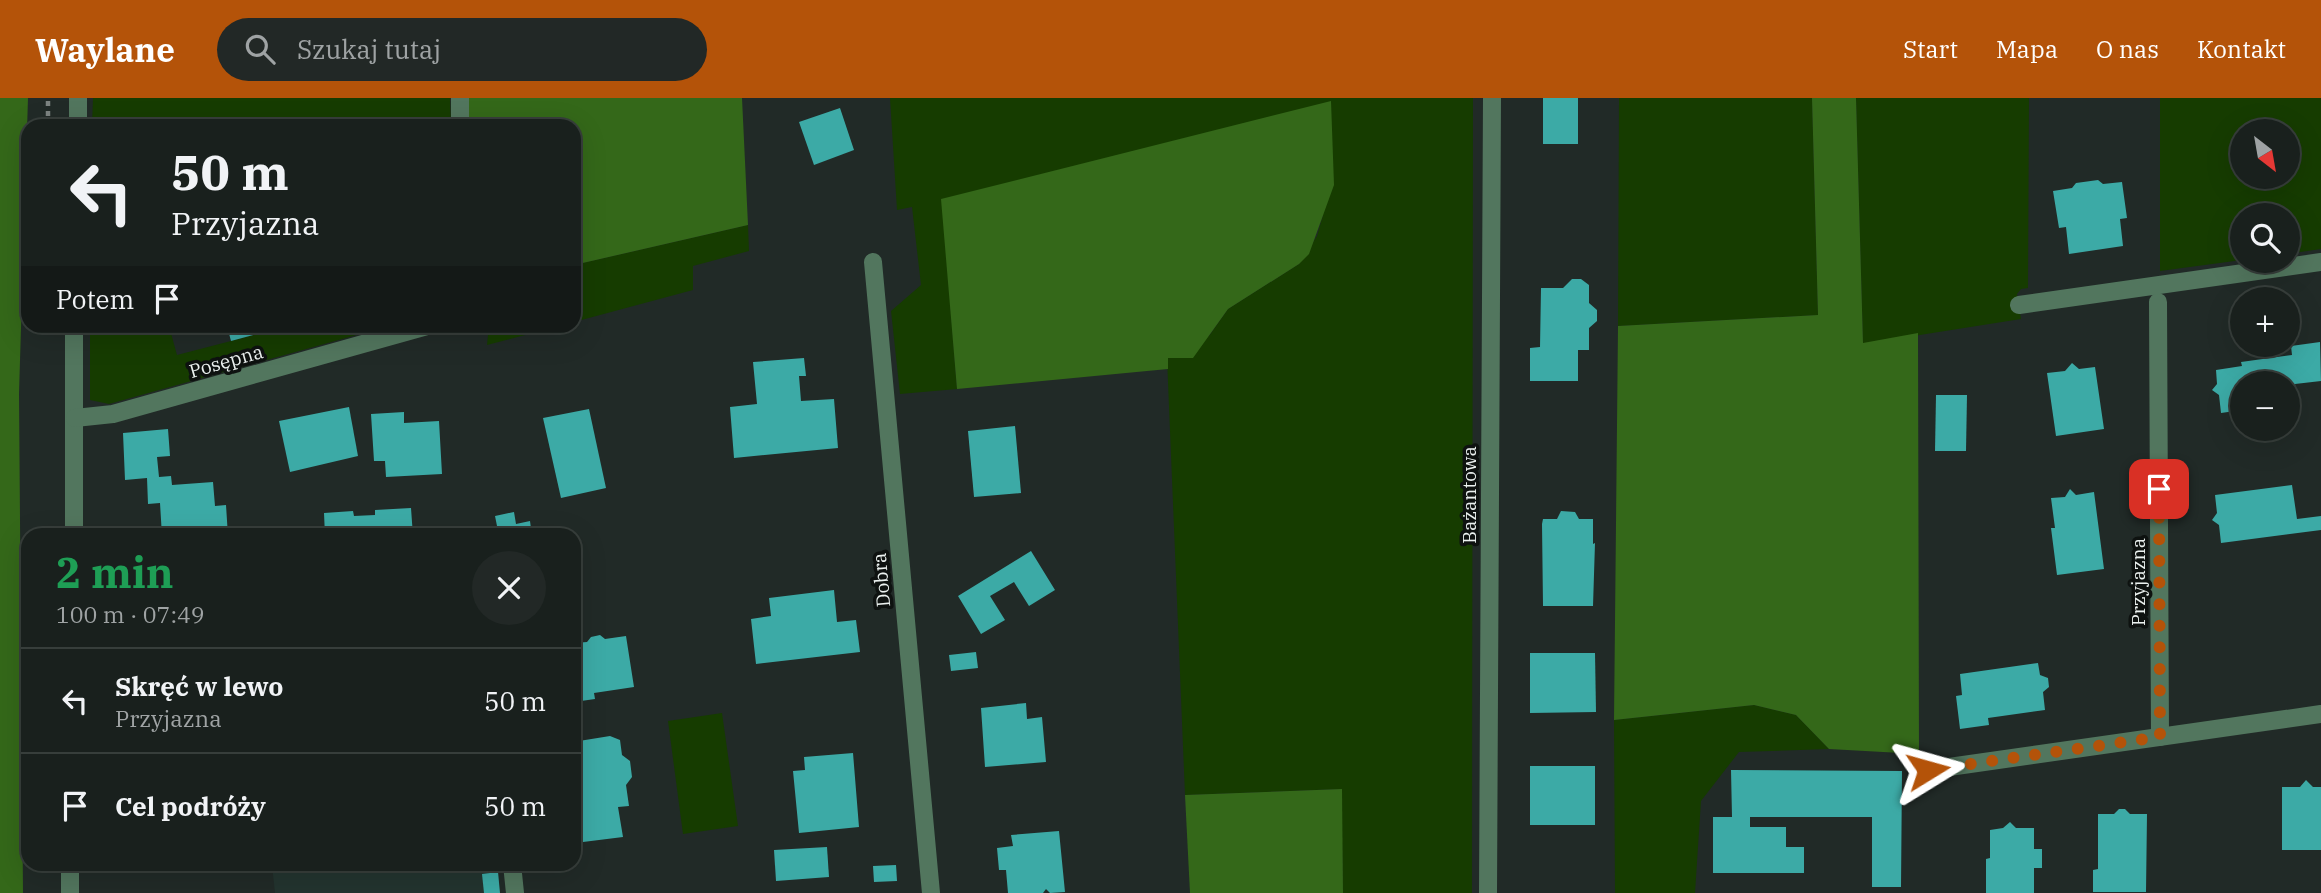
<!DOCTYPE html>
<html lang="pl">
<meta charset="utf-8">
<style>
body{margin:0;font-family:"IBM Plex Serif",serif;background:#222826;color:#f1f3f6;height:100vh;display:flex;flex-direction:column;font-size:26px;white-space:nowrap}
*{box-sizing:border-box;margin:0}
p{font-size:23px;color:#9fa3a4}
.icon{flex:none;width:38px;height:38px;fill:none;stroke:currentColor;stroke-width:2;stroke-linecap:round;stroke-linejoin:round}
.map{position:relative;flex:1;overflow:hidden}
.side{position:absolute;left:21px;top:430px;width:560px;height:343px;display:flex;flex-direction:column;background:#19201d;border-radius:21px;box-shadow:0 7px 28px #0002,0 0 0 2px #373e3b}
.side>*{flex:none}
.hud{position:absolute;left:21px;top:21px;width:560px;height:214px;border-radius:21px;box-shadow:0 7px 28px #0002,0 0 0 2px #373e3b;background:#19201d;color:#f1f3f6;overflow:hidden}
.needle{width:46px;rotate:149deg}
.fabs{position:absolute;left:2230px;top:21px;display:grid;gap:14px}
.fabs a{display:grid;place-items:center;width:70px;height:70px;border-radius:50%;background:#19201d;box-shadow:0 7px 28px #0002,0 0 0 2px #373e3b;font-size:35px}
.pin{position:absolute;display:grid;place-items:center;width:60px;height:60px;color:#fff;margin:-30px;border-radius:14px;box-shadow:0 4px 10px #0006}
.me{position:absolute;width:77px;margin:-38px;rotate:82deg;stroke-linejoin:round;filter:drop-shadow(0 0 5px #0008)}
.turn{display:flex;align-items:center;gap:24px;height:147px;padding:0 35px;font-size:32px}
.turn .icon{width:91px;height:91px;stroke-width:2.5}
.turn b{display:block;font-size:49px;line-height:60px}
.then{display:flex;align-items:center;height:66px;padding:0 35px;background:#0003;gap:14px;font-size:26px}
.round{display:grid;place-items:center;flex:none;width:74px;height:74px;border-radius:37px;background:#222826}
.headline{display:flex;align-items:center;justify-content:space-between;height:119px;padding:0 35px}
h1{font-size:42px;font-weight:700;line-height:52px;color:#1e9e55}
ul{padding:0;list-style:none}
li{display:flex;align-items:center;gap:21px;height:105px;padding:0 35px;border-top:2px solid #373e3b}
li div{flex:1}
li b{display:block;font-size:26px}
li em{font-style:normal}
header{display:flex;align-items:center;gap:42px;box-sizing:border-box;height:98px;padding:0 35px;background:#b45309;color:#fff}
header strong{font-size:33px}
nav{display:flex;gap:38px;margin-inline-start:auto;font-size:24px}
.search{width:490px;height:63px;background:#222826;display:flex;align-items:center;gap:18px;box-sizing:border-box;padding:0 24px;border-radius:38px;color:#9fa3a4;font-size:26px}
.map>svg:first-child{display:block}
.built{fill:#23342f}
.green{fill:#163c00;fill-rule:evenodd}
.forest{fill:#346819}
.building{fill:#3caaa6}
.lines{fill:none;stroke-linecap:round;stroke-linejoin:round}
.path{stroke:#7c8381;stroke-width:4.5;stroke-dasharray:5 5;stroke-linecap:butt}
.minor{stroke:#52765e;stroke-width:18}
.route{stroke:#b45309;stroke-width:12;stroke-dasharray:0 21.6}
.labels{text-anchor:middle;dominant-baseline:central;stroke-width:7;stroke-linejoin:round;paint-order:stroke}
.street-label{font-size:19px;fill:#ecf2f0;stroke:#0e1210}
</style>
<header>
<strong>Waylane</strong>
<div class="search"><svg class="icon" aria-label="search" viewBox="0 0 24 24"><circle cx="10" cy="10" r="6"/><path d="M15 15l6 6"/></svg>Szukaj tutaj</div>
<nav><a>Start</a><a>Mapa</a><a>O nas</a><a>Kontakt</a></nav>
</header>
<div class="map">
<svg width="2321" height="795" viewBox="0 0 2321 795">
<rect width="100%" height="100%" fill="#212a27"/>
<path class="built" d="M272,767h225l3,28h-225z"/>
<g class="green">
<path d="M93,0h357l1,28h-359z"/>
<path d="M890,0h583l-1,795h-129l-2,-104 -156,6 -18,-437 42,-22 19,-27 71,-45 18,-28 6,-21 -381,-16 15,190 -57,5 -9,-83 30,-26 -9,-78 -15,3z"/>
<path d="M1619,0h193l6,217 -200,11z"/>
<path d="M1856,0h173l-1,190 -7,1 -4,5 4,25 -158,25z"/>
<path d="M2160,0h161v151l-34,5v-39h-45v45l-82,11zM2242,33h45v46h-45z"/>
<path d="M748,127l1,26 -56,15v24l-119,32v-57z"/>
<path d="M90,228h79l8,29 112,-29h100l-280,78 -19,-4z"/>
<path d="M489,228h71l-73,19z"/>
<path d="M1754,607l42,10 33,34 -90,3 -38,49 -6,92h-80l-1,-173z"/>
<path d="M722,615l16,113 -55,8 -15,-113z"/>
</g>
<g class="forest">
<path d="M0,0h28l-9,296 4,499h-23z"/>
<path d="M466,0h276l6,127 -174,40v-139h-107z"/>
<path d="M1812,0h44l7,245 55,-10 1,421 -90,-5 -33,-34 -42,-10 -140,15 4,-394 200,-11z"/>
<path d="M1331,3l3,84 -25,69 -10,10 -71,45 -35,49h-25v11l-211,20 -16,-190z"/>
<path d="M1342,691l1,104h-153l-5,-98z"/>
</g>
<g class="building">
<rect x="1543" y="0" width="35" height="46"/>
<path d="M840,10l14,42 -40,15 -15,-43z"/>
<path d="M2098,82l5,4 19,-2 5,36 -7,1 3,27 -54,8 -3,-27 -7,1 -6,-37 19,-3 4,-5z"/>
<path d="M1572,181h9l8,6v18l8,7v11l-8,7v22h-11v31h-48v-33l10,-1 1,-59h22z"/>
<path d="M227,228h59l-55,15z"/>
<path d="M2320,244l1,39 -26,3 3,18 -11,2v-21h-45v27l-21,3 -2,-18 -7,-5 5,-6 -1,-14 26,-4 -1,-4 51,-7 -1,-9z"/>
<path d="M804,260l2,18h-7l2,25 33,-2 4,49 -104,10 -4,-51 27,-3 -4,-42z"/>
<path d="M2072,265l7,6 16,-2 9,62 -48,7 -9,-63 18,-2z"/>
<path d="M1936,297h31l-1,56h-31z"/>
<path d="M349,309l9,49 -68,16 -11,-51z"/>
<path d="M589,311l17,79 -45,10 -18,-80z"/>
<path d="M404,314v11l35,-2 3,53 -56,3 -1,-16h-11l-3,-47z"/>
<path d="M1015,328l6,67 -47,4 -6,-66z"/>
<path d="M168,331l2,27 -13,1 2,20 12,-1 1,9 41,-3 2,24 11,-1 2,31h-66l-2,-33 -12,1 -1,-26 -22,2 -2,-47z"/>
<path d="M2292,387l5,34 24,-3v14l-100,13 -2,-18 -7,-5 5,-7 -2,-18z"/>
<path d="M2070,391l6,6 18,-3 10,77 -47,6 -6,-47h4l-4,-30 14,-1z"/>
<path d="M411,410l2,28h-88l-1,-23 29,-2 1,5 21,-1v-5z"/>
<path d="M1561,413l14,1 4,7h14v25l2,-1 -2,63h-50l-1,-82 1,-5h14z"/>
<path d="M514,414l2,12 14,-3 2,15h-37l-2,-9 4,-1 -2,-10z"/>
<path d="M1031,453l24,39 -26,16 -15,-24 -24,14 15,24 -24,14 -23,-38z"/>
<path d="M834,492l3,32 19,-2 4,32 -104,12 -5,-45 20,-3 -2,-18z"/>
<path d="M600,537l5,4 21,-3 8,51 -40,6 1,6 -21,3v-59l13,-1 4,-5z"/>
<path d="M976,554l2,16 -27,3 -2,-16z"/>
<path d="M1530,555h65l1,59 -66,1z"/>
<path d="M2038,565l2,12 8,3 1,9 -6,5 2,18 -57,8 1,7 -29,4 -4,-33 6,-1 -2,-21z"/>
<path d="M1026,605l1,16 15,-2 4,45 -61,5 -4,-59z"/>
<path d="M610,638l10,4 2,15 8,6 2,16 -6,8 3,21 -11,1 5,30 -48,6 -1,-33 7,-1 -7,-46v-17l5,-5z"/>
<path d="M853,655l6,74 -60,6 -6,-62 12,-1 -1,-13z"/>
<rect x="1530" y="668" width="65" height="59"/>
<path d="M1731,672l171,1 -1,116h-29v-70h-122v10h36v20h18v26h-91v-56h19z"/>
<path d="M2306,682l7,7h8v63h-39v-63h18z"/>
<path d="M2119,711h6l5,5h17l-1,78h-53v-22l5,-1v-55h16z"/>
<path d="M2010,724l6,6h18v21h8v19h-8v25h-48v-34l4,-1v-28l13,-2z"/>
<path d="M1059,733l6,61 -15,1 -4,-4 -3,4h-35l-2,-23h-7l-2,-22 16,-2 -2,-11z"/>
<path d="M827,749l2,30 -53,4 -2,-31z"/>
<path d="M896,767l1,16 -23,1 -1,-16z"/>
<path d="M498,774l2,21h-16l-2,-19z"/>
</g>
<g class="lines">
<path class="path" d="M48,28v-28"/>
<g class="minor">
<path d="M460,0v28"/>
<path d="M78,28v-28"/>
<path d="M873,164l58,631"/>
<path d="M2158,204l2,435"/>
<path d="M2019,207l302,-43"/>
<path d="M74,228v210"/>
<path d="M75,320l38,-4 314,-88"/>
<path d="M1928,672l393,-56"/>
<path d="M512,766l3,29"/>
<path d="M70,795v-29"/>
<path d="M1488,795l4,-795"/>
</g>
</g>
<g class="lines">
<path class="route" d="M1928,672l232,-33 -1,-248"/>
</g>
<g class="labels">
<g class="street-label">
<text transform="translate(226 263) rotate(-16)">Posępna</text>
<text transform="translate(1469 397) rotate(-90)">Bażantowa</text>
<text transform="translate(881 482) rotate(-95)">Dobra</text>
<text transform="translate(2138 484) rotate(-90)">Przyjazna</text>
</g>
</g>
</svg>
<div class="fabs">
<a><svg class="needle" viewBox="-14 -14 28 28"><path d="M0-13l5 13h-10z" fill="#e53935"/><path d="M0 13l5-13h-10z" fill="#9fa3a4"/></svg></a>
<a><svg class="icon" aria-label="search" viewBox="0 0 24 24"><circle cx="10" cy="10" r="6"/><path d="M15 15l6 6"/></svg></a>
<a>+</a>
<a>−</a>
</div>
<div class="pin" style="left:2159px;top:391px;background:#d93025"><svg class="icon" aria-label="arrive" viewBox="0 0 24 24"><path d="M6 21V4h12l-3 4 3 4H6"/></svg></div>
<svg class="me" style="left:1928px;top:672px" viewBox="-20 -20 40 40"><path d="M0-17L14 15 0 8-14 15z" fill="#b45309" stroke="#fff" stroke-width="4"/></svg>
<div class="hud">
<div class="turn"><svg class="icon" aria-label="left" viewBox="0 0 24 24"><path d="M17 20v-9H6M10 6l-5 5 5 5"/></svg><div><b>50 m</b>Przyjazna</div></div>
<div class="then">Potem<svg class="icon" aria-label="arrive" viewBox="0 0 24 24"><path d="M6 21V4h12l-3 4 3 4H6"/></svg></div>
</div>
<section class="side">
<div class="headline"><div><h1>2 min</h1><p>100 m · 07:49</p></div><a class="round"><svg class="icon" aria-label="close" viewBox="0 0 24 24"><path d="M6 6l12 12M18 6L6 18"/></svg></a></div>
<ul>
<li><svg class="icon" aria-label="left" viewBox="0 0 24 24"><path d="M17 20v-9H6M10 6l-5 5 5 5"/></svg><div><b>Skręć w lewo</b><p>Przyjazna</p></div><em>50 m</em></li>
<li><svg class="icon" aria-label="arrive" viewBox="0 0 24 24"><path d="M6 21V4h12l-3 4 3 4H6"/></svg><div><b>Cel podróży</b></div><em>50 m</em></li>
</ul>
</section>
</div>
